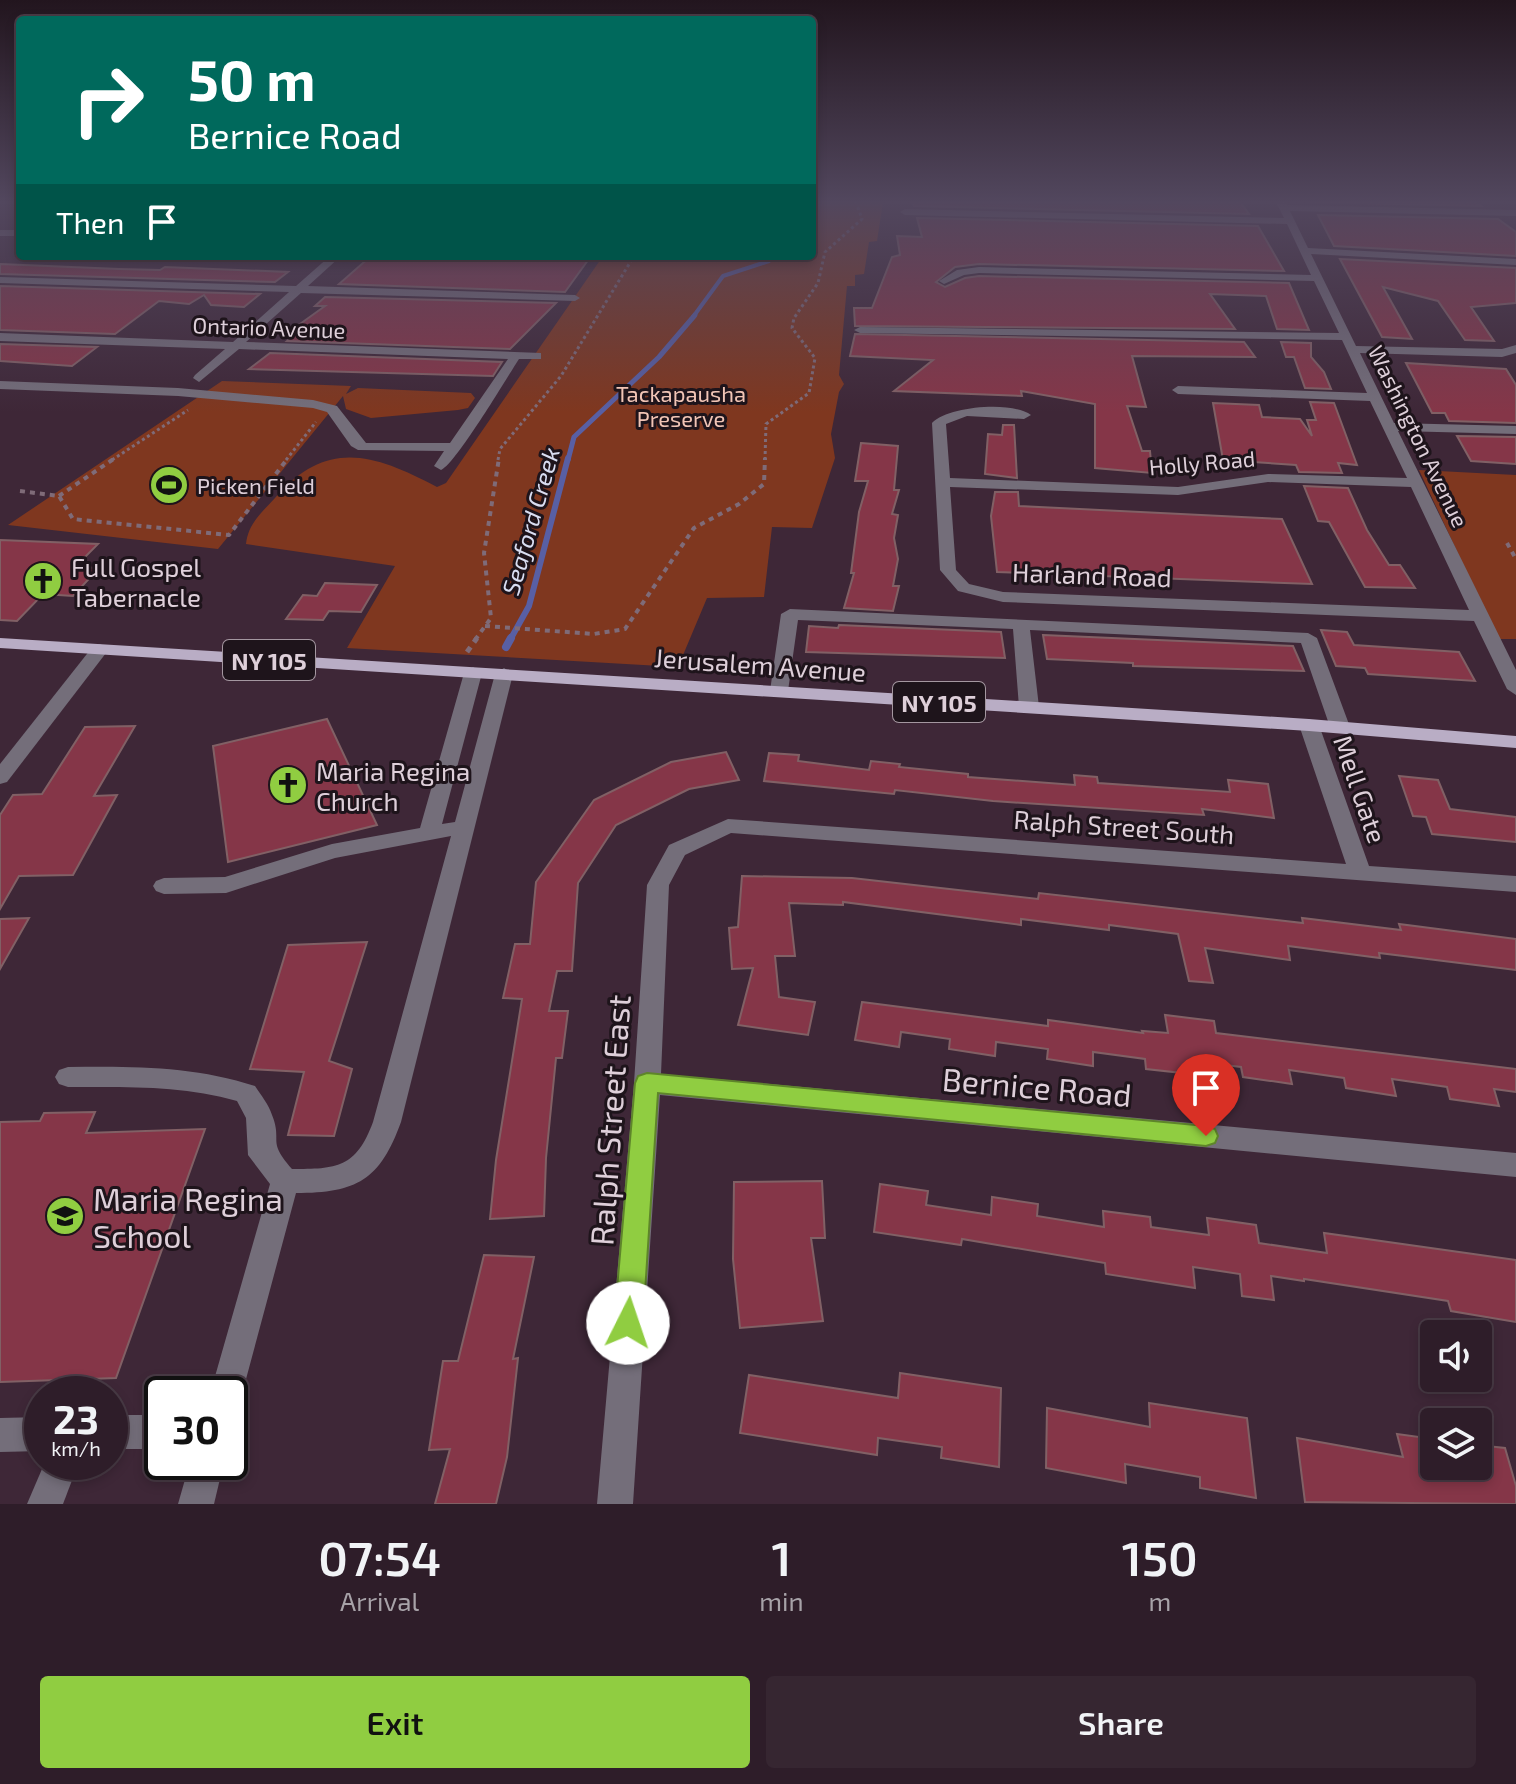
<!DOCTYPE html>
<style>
body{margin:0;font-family:"Exo 2",sans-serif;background:#362631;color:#f1f3f6;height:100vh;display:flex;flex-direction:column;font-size:30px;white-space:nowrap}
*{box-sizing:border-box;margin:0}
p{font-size:26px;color:#a7a2a8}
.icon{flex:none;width:44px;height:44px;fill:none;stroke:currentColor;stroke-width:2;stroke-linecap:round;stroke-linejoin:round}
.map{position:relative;height:1504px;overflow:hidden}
.details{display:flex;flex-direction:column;background:#2e1d29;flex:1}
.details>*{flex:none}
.hud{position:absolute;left:16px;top:16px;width:800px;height:244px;border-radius:8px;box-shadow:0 4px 12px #0003,0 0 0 2px #493b46;background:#00695c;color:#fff;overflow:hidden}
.tools{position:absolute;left:1420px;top:1320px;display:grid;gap:16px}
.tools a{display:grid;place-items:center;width:72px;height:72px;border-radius:8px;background:#2e1d29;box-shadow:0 4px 12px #0003,0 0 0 2px #493b46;font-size:40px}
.speed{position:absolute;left:24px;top:1376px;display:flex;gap:16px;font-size:40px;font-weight:700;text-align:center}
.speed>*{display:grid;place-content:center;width:104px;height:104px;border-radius:50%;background:#2e1d29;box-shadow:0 4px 12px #0003,0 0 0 2px #493b46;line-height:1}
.speed small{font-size:20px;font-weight:400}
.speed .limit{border:4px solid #111;border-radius:12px;background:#fff;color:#111}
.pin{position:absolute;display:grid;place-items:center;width:68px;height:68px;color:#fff;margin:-82px -34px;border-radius:50% 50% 50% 0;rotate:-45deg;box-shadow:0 0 8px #0007}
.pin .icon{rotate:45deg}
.me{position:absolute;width:88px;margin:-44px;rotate:4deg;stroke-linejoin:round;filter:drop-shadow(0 0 6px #0008)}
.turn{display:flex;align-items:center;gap:28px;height:168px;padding:0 40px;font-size:36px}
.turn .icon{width:104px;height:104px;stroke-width:2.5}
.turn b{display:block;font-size:56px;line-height:68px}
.then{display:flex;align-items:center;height:76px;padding:0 40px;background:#0003;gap:16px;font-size:30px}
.eta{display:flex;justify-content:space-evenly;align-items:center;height:136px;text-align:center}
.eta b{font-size:48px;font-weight:600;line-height:56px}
.cta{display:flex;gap:16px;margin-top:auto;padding:16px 40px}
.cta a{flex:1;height:92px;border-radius:8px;background:#90cd41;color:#111;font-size:32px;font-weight:600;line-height:92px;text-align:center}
.cta a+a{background:#362631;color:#f1f3f6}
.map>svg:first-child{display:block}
.green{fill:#7f371f}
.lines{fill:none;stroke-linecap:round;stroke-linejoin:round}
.stream-far3{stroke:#585fa4;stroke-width:4}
.stream-far2{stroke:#585fa4;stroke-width:5}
.stream-far1{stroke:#585fa4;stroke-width:6}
.stream{stroke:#585fa4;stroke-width:8}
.building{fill:#853648;stroke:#816065;stroke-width:2}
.path-far2{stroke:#7f6b78;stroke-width:3;stroke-dasharray:3 3;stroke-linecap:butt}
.path-far1{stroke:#7f6b78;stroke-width:4;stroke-dasharray:5 5;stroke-linecap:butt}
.path{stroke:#7f6b78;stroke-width:5;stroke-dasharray:6 6;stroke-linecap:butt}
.minor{fill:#746e7a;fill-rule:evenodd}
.major{fill:#b9adc5;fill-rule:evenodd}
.route{fill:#90cd41;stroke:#5e852a;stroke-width:2}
.labels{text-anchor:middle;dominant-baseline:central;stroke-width:6;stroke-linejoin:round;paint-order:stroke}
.far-street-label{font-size:22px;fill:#decfd9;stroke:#1e141b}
.far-park-label{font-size:22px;fill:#f1c4b5;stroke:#1e141b}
.far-poi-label{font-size:22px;fill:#decfd9;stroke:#1e141b;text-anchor:start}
.far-water-label{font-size:24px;font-style:italic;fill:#d9ddf1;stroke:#1e141b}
.shield{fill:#1e141b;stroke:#a497a0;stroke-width:2}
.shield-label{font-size:24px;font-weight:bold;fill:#decfd9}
.poi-label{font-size:26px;fill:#decfd9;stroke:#1e141b;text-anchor:start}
.street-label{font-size:26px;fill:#decfd9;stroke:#1e141b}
.near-street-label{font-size:32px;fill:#decfd9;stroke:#1e141b}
.near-poi-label{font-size:32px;fill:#decfd9;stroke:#1e141b;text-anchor:start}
</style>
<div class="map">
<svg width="1516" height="1504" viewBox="0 0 1516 1504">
<rect width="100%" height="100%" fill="#3e2737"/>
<g class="green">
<path d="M812,202h71l-6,39 -8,1 -5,32 -9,1v11h-8l-8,89 5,9 -5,8 -8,42 4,24 -23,70 -40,-1 -8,70 -57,1 -29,69 -331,-19 48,-82 -149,-22c2,-20 15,-31 29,-46 52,-60 99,-44 162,-11l9,-4 157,-227h209z"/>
<path d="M222,381l129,5 -5,8 12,-6 113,5 4,5 -7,10 -10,2 -87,8 -25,-9 -3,-13 -125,153 -210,-24z"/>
<path d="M1419,470l97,5v164h-18z"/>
</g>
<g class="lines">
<path class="stream-far3" d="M693,317l30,-41 46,-15 6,-5"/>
<path class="stream-far2" d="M568,460l6,-23 85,-80 36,-42"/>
<path class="stream-far1" d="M510,640l19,-34 39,-148"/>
<path class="stream" d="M506,647l5,-9"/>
</g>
<g class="building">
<path d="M912,202h328l9,12 -335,-8z"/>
<path d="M1311,202h164l6,4z"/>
<path d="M1318,215l180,4 18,13v24l-182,-10z"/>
<path d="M917,218l341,8 26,45 -305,-7 -24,3 -19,15 9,5 20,-9 14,-2 310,7 20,47 -32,-1 -11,-33 -56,-2 25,35 -380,-3 -1,-18h18l20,-51 8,-2 -3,-19 25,1z"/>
<path d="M371,256h220l-26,36 -226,-8z"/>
<path d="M1340,259l176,9v35l-45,4 23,34 -29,-1 -27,-39 -55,-14 29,52 -30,-2z"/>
<path d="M0,264l119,5 41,1 5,-3 123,5 -13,10 -275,-8z"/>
<path d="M0,286l260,8 -16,13 -33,-2 -7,-10 -15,9 -30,-3 -44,33 -115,-4z"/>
<path d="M325,297l231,6 -46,46 -223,-8 7,-6 -8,-1 39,-28h-10z"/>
<path d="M855,334l389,8 11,15 -123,-1 14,51 -19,-1 15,45h8l2,22 -57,-5v-64l-74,-13 1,5 -128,-5 39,-31 -83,-4z"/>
<path d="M1281,342l30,1v14l13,15 7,17 -26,-1 -11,-31h-8z"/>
<path d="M0,344l97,3 -25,19 -72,-5z"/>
<path d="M270,353l232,9 -9,14 -244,-7z"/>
<path d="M1406,363l100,6 10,16v38l-67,-2 -4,-8h-13z"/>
<path d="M1310,402l24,1 23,62 -19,-2 4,10 -43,-1 -3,-7 -73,-5 -10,-57 46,2 3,12 38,2 12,17 -5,-16h9z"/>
<path d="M1003,425h11l3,53 -32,-4 3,-40 14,1z"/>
<path d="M1457,436l59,1v27l-45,-3z"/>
<path d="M861,443l37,3 -4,44h5l-7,24 6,1 -4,23 4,21 -5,27h6l-6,25 -49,-3 10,-35h-3l8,-61 9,-31h-13z"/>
<path d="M1304,486l44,2 19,42 22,35h11l15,23 -50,-1 -36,-65 -11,-1z"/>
<path d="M995,492h23l1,14 263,13 30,65 -315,-12 -6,-56z"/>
<path d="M0,540l98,4 -23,23 24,1 -26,28 -30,-2 -26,27 -17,-1z"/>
<path d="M325,583l52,2 -16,27 -32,-1 -6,9 -37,-1 17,-24 14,1z"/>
<path d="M839,625l162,7 4,26 -199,-6 3,-26 29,2z"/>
<path d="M1321,630l26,2 7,13 105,7 16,29 -107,-7 -3,-6 -29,-2z"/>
<path d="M1043,635l250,11 11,25 -171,-5v-3l-86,-4z"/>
<path d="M327,719l50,106 -149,37 -15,-116z"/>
<path d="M135,726l-41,70 23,-1 -44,80 -54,1 -19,33v-94l13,-20 29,-1 43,-67z"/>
<path d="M726,752l13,28 -50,9 -73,36 -38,58 -6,88h-15l-8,40h19l-6,47h-6l-10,100 -2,58 -54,3 6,-59 26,-161 -19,-1 12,-54h15l6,-62 58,-82 77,-38z"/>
<path d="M769,753l30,2 -1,6 71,9 2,-9 29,3 -1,3 69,7v3l107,8 -1,-10 23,2 1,6 132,9 -2,-12 40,4 6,34 -72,-9 2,6 -211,-14 -98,-11 -1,4 -130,-13z"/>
<path d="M1399,776l39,4 12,29 66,8v25l-84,-8 -6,-17 -13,-1z"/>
<path d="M742,876l110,2 186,21 1,-6 264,30 -1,-5 99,12 -2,-6 117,15v31l-137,-17 1,5 -92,-12 2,14 -85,-12 8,35 -24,-2 -11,-47 -69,-9v5l-88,-11v6l-178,-23v3l-54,-2 6,53h-20l4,41 36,5 -7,33 -70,-10 15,-57 -21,1 -3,-41 9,-1z"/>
<path d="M29,918l-29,51v-50z"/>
<path d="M367,942l-38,119 23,8 -18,67 -46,-1 16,-63 -54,-3 38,-124z"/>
<path d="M862,1002l186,24v-6l95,13 -1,-2 26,2 -3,-18 49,6 2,12 300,36v23l-22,-3 5,17 -49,-7 -3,-12 -55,-8 4,17 -50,-8 -2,-10 -55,-8 3,14 -49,-7 -2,-10 -51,-6 2,13 -46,-5 -1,-10 -52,-7v14l-46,-7 1,-10 -52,-7 -1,14 -46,-7 1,-10 -49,-7 -2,15 -44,-7z"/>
<path d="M95,1112l-9,21 119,-4 -89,249 -116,4v-260l40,-1 4,-8z"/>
<path d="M822,1181l3,57h-14l12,83 -83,7 -7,-69 1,-77z"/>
<path d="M880,1184l48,7 -2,14 65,10 1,-18 46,7 -1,12 67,11 -1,-16 47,6 1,10 58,8 -2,-17 49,7 3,18 68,10 -3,-20 192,27v62l-65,-11 -3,-10 -144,-22v2l-33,-5 3,24 -32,-4 -2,-22 -47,-7 2,21 -89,-14 -1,-11 -143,-24 -1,6 -87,-13z"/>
<path d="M484,1255l50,2 -21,102 5,-1 -11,99 -11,47h-61l15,-55 -21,1 14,-89h15z"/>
<path d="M900,1373l101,15 -2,79 -58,-9 1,-11 -64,-9 -1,17 -137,-22 9,-58 149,23z"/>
<path d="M1149,1403l98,15 9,80 -56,-10v-11l-75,-13 1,19 -80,-15 1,-60 103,19z"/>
<path d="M1397,1434l37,5v27h44v-21l27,3 11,38v18l-211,-2 -8,-64 106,19z"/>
</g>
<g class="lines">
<g class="path-far2">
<path d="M112,460l76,-50"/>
<path d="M286,460l30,-38"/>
<path d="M498,460l2,-11 61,-73 73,-120"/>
<path d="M765,460l1,-36 43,-31 6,-35 -23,-30 2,-10 24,-35 7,-31 37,-33 -6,-17"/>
</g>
<g class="path-far1">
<path d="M20,491l39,5 14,23 156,16 59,-77"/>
<path d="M59,496l56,-38"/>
<path d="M1507,543l9,16"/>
<path d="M485,626l109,8 31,-5 69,-101 45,-24 25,-20 1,-26"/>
<path d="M475,640l16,-22 -7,-65 15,-95"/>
</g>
<path class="path" d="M467,652l10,-14"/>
<g class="minor">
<path d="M1276,202h9l2,3 229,5v6l-226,-5 18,37 208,11v6l-205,-11 45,92 146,3 14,-4v8l-14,4 -142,-4 34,70 122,3v8l-118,-3 118,239v25l-9,-6 -33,-68 -471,-19 -45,-11 -18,-21 -8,-147c17,-17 80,-22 99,-8l-7,4 -57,-3 -21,8 4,54 228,9 90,-13 139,4 -37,-77 -192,-7 -6,-4 6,-4 189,7 -25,-53 -482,-7 -6,-3 6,-3 479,6 -25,-52 -335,-8 -15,2 -20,9 -5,-3 18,-11 22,-3 332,8 -24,-51 -382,-9 -5,-3 5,-3 379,9zM1268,482l143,5 58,123 -466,-18 -34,-8 -13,-14 -6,-83 228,8z"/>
<rect x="0" y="230" width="20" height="6"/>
<path d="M330,256h11l-33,30 267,9 5,3 -5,3 -274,-8 -55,49 295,11v6h-22c-13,20 -64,106 -78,111l-7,-4 10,-15 -86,-1 -7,-4 -24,-34 -14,-4 -135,-12 -178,-7v-8l178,7 135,12 24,6 29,37h84l58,-84 -269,-10 -40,33 -6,-4 2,-3 30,-26 -225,-8v-8l233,9 56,-50 -289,-9v-6l296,9z"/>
<path d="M790,609l518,24 9,5 33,89 -10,6 -10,-6 -29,-84 -271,-13 9,77 -10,6 -10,-6 -6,-78 -215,-9 -10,71 -9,6 -9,-6 11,-77z"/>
<path d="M100,644l9,5 -3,4 -99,129 -7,2v-20l94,-119z"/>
<path d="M473,667l9,6 -40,151 13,-2 40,-148 9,-6 9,6 -112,448c-21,58 -44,71 -105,71l-54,201 -4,11 -8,3v-14h-20l60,-210 -22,-29 -2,-37 -9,-17c-55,-16 -112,-14 -169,-14l-9,-3 -4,-7 4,-7 9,-3c64,-1 126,-1 187,19 6,9 14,19 17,29 11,27 -6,25 20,54 45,0 64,-1 81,-47l78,-286 -116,22 -109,35 -62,1 -8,-3 -3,-5 3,-5 8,-3 61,-1 107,-33 88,-16 44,-155z"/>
<path d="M1309,719l10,6 50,141 147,10v16l-785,-59 -46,22 -16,30 -8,189 855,79v24l-856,-82 -27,409h-36l37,-421 13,-198 22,-40 59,-26 618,45 -47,-139z"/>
<rect x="110" y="1415" width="52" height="34"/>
<path d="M42,1417v34l-42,1v-34z"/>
<path d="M45,1462h34l-16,42h-36z"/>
<path d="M190,1462h34l-10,42h-36z"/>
</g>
<path class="major" d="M0,638l1309,81 207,17v12l-207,-17 -1309,-83z"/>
</g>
<linearGradient id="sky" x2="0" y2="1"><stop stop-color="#22151e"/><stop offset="0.49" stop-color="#52475e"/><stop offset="1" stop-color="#52475e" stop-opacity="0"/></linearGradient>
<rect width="1516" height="412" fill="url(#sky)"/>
<path class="route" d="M647,1073l559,53 9,3 3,7 -3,7 -9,3 -548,-53 -15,230 -4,10 -11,4 -10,-4 -4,-10 21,-240 3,-7z"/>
<defs>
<g id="stadium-disc" transform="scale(2)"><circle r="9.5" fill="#90cd41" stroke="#1e141b"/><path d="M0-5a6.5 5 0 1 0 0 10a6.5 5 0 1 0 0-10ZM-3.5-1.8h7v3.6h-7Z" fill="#111"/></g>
<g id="church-disc" transform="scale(2)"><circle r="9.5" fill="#90cd41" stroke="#1e141b"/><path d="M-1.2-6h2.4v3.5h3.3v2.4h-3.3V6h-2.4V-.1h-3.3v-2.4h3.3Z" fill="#111"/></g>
<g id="school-disc" transform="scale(2)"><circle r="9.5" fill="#90cd41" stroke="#1e141b"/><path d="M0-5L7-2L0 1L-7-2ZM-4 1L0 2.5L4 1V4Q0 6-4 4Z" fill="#111"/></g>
</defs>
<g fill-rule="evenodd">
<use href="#stadium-disc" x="169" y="485"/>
<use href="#church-disc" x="43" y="581"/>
<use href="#church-disc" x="288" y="785"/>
<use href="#school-disc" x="65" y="1216"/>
</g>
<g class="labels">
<g class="far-street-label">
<text transform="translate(269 327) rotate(2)">Ontario Avenue</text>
<text transform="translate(1419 436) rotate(64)">Washington Avenue</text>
<text transform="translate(1202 462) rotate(-5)">Holly Road</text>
</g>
<g class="far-park-label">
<text x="681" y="393">Tackapausha<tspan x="681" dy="25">Preserve</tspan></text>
</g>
<g class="far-poi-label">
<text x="197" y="485">Picken Field</text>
</g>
<g class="far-water-label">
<text transform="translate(530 521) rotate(-74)">Seaford Creek</text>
</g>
<g class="shield">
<rect x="223" y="640" width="92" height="40" rx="6"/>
<rect x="893" y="682" width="92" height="40" rx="6"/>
</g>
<g class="shield-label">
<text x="269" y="660">NY 105</text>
<text x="939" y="702">NY 105</text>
</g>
<g class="poi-label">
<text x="71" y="566">Full Gospel<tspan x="71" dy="30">Tabernacle</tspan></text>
<text x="316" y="770">Maria Regina<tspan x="316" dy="30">Church</tspan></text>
</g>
<g class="street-label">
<text transform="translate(1092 574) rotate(2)">Harland Road</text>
<text transform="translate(760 664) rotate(4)">Jerusalem Avenue</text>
<text transform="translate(1361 789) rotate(71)">Mell Gate</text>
<text transform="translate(1124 826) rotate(4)">Ralph Street South</text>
</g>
<g class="near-street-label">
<text transform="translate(1037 1086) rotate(5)">Bernice Road</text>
<text transform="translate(609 1120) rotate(-86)">Ralph Street East</text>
</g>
<g class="near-poi-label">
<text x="93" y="1198">Maria Regina<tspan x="93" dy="37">School</tspan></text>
</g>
</g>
</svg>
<div class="tools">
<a><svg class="icon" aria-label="sound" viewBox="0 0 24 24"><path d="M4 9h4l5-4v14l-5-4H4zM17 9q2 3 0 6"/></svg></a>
<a><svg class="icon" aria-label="layers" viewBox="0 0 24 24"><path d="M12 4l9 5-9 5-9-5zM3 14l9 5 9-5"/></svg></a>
</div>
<div class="speed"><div>23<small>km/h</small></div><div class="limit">30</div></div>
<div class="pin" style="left:1206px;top:1136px;background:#d93025"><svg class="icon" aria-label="arrive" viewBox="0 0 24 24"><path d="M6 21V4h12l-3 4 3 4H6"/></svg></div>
<svg class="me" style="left:628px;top:1323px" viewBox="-20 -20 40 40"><circle r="19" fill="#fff"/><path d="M0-13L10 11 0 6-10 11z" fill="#90cd41"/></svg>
<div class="hud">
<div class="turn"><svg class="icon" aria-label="right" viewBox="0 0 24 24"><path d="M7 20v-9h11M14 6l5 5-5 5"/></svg><div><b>50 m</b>Bernice Road</div></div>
<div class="then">Then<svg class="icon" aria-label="arrive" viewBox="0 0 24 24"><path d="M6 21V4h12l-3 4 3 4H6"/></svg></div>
</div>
</div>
<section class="details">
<div class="eta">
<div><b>07:54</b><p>Arrival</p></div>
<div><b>1</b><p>min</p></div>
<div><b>150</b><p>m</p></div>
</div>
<div class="cta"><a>Exit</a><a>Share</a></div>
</section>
